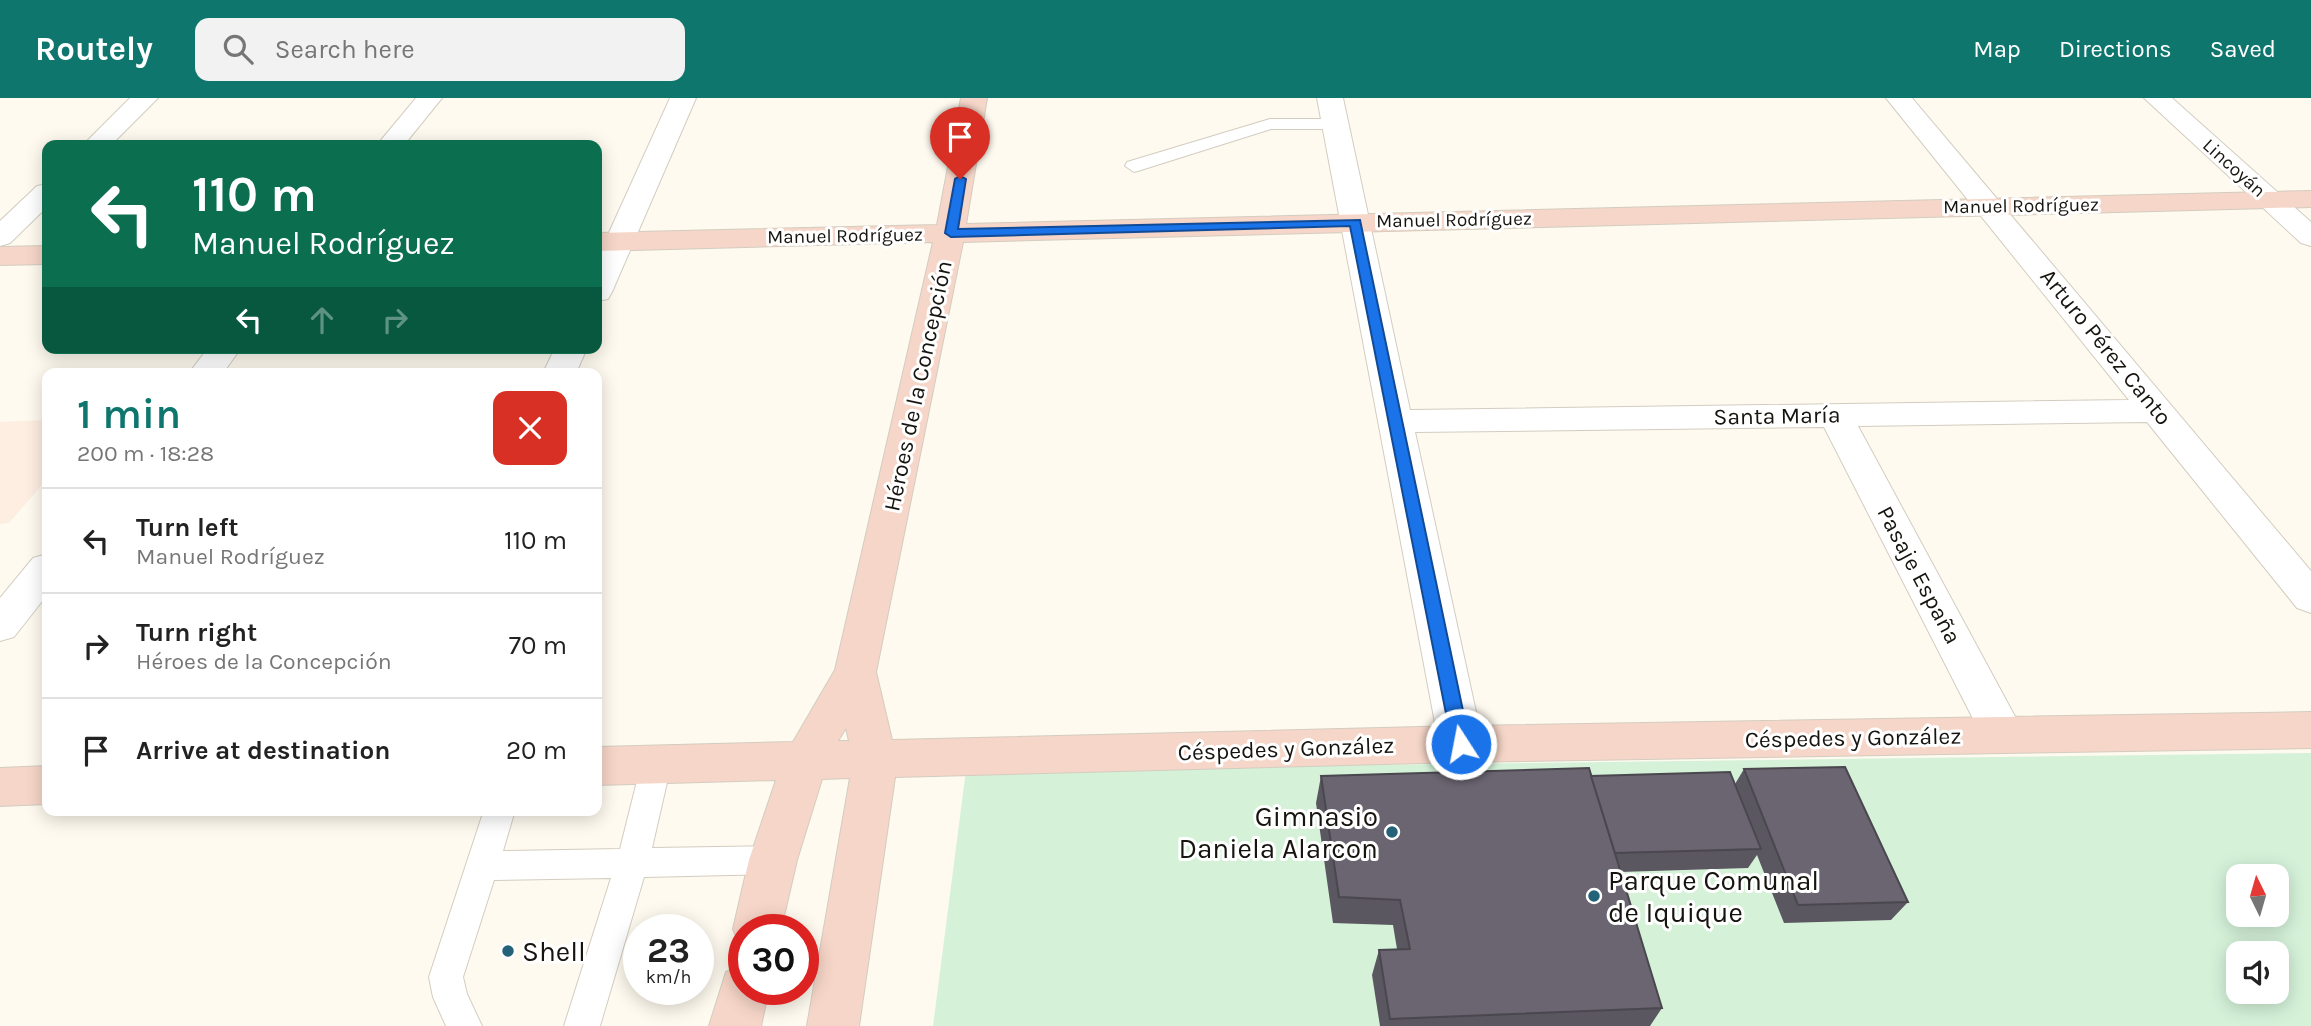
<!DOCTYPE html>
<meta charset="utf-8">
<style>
body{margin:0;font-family:Karla,sans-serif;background:#f2f2f2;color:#222;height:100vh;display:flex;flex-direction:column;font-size:26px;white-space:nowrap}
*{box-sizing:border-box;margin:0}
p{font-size:23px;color:#767676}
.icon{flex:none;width:38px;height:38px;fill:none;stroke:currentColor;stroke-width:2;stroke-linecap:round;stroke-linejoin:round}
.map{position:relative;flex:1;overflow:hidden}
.panel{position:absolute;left:42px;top:270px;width:560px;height:448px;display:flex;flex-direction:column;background:#fff;border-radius:14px;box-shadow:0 4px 18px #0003}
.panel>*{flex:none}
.top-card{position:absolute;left:42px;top:42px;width:560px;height:214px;border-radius:14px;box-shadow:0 4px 18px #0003;background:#0b6e4f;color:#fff;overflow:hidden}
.needle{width:46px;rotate:355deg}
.buttons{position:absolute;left:2226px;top:766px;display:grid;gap:14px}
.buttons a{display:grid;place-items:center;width:63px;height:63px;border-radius:14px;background:#fff;box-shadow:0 4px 18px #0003;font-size:35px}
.speed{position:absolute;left:623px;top:816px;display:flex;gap:14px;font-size:35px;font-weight:700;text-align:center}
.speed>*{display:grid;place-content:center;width:91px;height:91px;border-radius:50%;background:#fff;box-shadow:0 4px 18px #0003;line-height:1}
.speed small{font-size:18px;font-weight:400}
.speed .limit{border:10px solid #d22;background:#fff;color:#111}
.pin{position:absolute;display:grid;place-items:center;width:60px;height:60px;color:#fff;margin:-72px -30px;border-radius:50% 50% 50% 0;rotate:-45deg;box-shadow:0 0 7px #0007}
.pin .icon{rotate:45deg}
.me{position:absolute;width:77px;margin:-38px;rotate:349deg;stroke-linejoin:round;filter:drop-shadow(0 0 5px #0008)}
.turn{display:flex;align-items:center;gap:24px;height:147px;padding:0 35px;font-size:32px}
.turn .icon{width:91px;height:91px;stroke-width:2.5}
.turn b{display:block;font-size:49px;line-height:60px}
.lanes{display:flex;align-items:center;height:66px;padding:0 35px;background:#0003;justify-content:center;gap:35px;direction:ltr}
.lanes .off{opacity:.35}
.round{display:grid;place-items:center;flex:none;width:74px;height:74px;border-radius:14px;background:#f2f2f2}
.summary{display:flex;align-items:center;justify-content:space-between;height:119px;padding:0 35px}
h1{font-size:42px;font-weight:600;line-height:52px;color:#0f766e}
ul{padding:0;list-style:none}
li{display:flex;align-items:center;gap:21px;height:105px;padding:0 35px;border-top:2px solid #e0e0e0}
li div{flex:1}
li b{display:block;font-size:26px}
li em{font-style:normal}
header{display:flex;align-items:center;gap:42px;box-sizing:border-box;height:98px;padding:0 35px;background:#0f766e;color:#fff}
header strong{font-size:33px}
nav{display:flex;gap:38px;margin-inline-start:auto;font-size:24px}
.search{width:490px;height:63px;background:#f2f2f2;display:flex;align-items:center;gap:18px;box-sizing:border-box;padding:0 24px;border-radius:14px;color:#767676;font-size:26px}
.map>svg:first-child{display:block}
.education{fill:#feede1}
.green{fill:#d5f2d9;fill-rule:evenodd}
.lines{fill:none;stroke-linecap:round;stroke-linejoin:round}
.lane-casing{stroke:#d3cdc0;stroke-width:2}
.street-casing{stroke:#d3cdc0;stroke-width:2}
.secondary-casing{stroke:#d3cdc0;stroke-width:2}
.lane{fill:#fff;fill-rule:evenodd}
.street{fill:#fff;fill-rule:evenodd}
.secondary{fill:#f6d6c8;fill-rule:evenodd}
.wall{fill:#5b5761}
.building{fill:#6a6571;stroke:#4a474f;stroke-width:2}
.route{fill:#1a73e8;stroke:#114b97;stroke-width:2}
.poi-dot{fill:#236278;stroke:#fff;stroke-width:2.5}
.labels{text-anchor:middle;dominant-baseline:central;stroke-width:6;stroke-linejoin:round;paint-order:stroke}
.far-street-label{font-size:19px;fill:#16140f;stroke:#fff}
.street-label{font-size:23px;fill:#16140f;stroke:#fff}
.near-poi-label{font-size:28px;fill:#16140f;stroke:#fff;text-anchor:start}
</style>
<header>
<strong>Routely</strong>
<div class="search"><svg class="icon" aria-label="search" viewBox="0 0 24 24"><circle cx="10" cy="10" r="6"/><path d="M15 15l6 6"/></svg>Search here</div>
<nav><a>Map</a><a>Directions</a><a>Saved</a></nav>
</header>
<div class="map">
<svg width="2311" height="928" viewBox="0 0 2311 928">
<rect width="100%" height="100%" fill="#fffaef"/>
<path class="education" d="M47,322v59l-38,44 -9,1v-102z"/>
<path class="green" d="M2311,655v273h-1378l33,-256zM2238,779h39v38h-39zM2238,856h39v38h-39z"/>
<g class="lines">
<g class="lane-casing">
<g id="lane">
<path d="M1270,21h65l9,5 -9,5h-64l-130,41 -7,2 -9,-6 2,-4z"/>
<path d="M656,654l11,4 4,9 -19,83 121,-2 11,4 5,10 -5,10 -11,4 -129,3 -44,149h-36l47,-148 -117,2 -31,97 4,17 15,32h-36l-13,-29 -4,-20 55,-167h31l-12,41 117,-2 21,-84 4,-9z"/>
</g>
</g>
<g class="street-casing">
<g id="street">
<path d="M130,0h28l-47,47h-28z"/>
<path d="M416,0h26l-38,47h-27z"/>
<path d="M670,0h26l-84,194 -4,7 -11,2v-42z"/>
<path d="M1317,0h26l67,312 719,-10 -243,-302h26l399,473v42l-14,-5 -150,-186 -289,4 167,309 -7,13 -15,5 -15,-5 -164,-321 -409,5 68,312 -7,13 -15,5 -15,-5 -7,-13z"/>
<path d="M2144,0h28l139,124v24l-10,-3z"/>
<path d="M47,86v23l-37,36 -10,3v-25l37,-35z"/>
<path d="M208,250h33l-18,25h-34z"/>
<path d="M555,250h32l-11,25h-33z"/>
<path d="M47,456v41l-33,42 -14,4v-43l33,-40z"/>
</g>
</g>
<g class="secondary-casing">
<g id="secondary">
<path d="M961,0h26l-21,126 1345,-33v16l-1348,35 -87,430 16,68 569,-14 850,-14v36l-850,14 -566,15 -36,249h-52l43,-248 -28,1 -25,81 -16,69h-37v18l-4,-2 -7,-16 16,-69 27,-80 -179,5v-38l196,-5 42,-72 98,-428 -336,9v-18l340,-8zM846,630l3,13h-11z"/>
<path d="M47,148v18l-47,1v-18z"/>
<path d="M47,668v38l-47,2v-38z"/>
<path d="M744,867v24h25l-8,37h-52l17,-54z"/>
</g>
</g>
<use href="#lane" class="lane"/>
<use href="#street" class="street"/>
<use href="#secondary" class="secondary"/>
</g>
<path class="wall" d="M1744,671l164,133 -17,18 -107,3 -27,-68 -9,13 -128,4 42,136 -12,18h-270l-8,-51 7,-25 18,-1 -4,-24 -60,-2 -17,-120 5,-27h270l144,8z"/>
<g class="building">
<path d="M1845,669l63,135 -110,3 -54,-136z"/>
<path d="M1589,670l73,240 -272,11 -11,-69 31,-1 -10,-49 -61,-3 -18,-121z"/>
<path d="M1730,674l31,77 -146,4 -24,-77z"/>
</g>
<path class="route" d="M960,78l6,3 -8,50 402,-9 110,524 -3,5h-12l-3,-5 -102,-518 -399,11 -6,-4 10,-54z"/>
<g class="poi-dot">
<circle cx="1392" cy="734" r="7"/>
<circle cx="1594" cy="798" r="7"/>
<circle cx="508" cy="853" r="7"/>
</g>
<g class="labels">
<g class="far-street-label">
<text transform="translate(2234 70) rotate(42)">Lincoyán</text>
<text transform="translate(2021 108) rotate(-1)">Manuel Rodríguez</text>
<text transform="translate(1454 122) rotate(-1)">Manuel Rodríguez</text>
<text transform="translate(845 138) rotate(-1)">Manuel Rodríguez</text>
</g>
<g class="street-label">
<text transform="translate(2106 249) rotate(51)">Arturo Pérez Canto</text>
<text transform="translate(918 288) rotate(-78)">Héroes de la Concepción</text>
<text transform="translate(1777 318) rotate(-1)">Santa María</text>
<text transform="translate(1919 477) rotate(62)">Pasaje España</text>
<text transform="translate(1853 640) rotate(-1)">Céspedes y González</text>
<text transform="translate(1286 651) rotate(-2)">Céspedes y González</text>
</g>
<g class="near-poi-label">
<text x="1378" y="718" text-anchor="end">Gimnasio<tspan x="1378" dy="32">Daniela Alarcon</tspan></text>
<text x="1608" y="782">Parque Comunal<tspan x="1608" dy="32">de Iquique</tspan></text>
<text x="522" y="853">Shell</text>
</g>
</g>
</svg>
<div class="buttons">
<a><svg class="needle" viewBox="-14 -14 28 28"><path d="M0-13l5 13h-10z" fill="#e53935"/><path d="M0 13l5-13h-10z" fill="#767676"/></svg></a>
<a><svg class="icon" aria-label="sound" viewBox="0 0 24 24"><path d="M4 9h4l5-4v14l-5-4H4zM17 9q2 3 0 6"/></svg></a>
</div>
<div class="speed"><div>23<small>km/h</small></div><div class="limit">30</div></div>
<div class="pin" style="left:960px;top:81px;background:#d93025"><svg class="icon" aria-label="arrive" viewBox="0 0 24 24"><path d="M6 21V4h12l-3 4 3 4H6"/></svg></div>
<svg class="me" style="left:1461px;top:646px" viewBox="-20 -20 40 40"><circle r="17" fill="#1a73e8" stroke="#fff" stroke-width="3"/><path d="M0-11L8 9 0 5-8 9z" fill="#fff"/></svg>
<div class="top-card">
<div class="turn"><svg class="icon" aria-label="left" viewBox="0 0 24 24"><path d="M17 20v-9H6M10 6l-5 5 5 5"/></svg><div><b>110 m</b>Manuel Rodríguez</div></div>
<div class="lanes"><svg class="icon" aria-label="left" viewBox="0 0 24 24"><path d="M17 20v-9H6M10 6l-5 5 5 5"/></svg><svg class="icon off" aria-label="ahead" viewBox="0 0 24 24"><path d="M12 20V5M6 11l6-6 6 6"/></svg><svg class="icon off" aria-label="right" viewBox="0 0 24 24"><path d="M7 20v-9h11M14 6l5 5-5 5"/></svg></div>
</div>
<section class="panel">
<div class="summary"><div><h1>1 min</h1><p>200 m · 18:28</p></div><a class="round" style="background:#d93025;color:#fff"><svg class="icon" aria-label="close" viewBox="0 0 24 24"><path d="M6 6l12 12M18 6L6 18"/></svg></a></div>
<ul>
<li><svg class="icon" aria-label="left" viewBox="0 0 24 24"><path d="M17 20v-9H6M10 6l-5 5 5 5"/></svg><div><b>Turn left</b><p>Manuel Rodríguez</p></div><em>110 m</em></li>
<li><svg class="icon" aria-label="right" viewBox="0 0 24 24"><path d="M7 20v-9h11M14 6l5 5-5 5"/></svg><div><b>Turn right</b><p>Héroes de la Concepción</p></div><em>70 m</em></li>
<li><svg class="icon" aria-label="arrive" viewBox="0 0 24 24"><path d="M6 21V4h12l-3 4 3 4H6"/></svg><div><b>Arrive at destination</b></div><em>20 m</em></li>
</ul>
</section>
</div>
